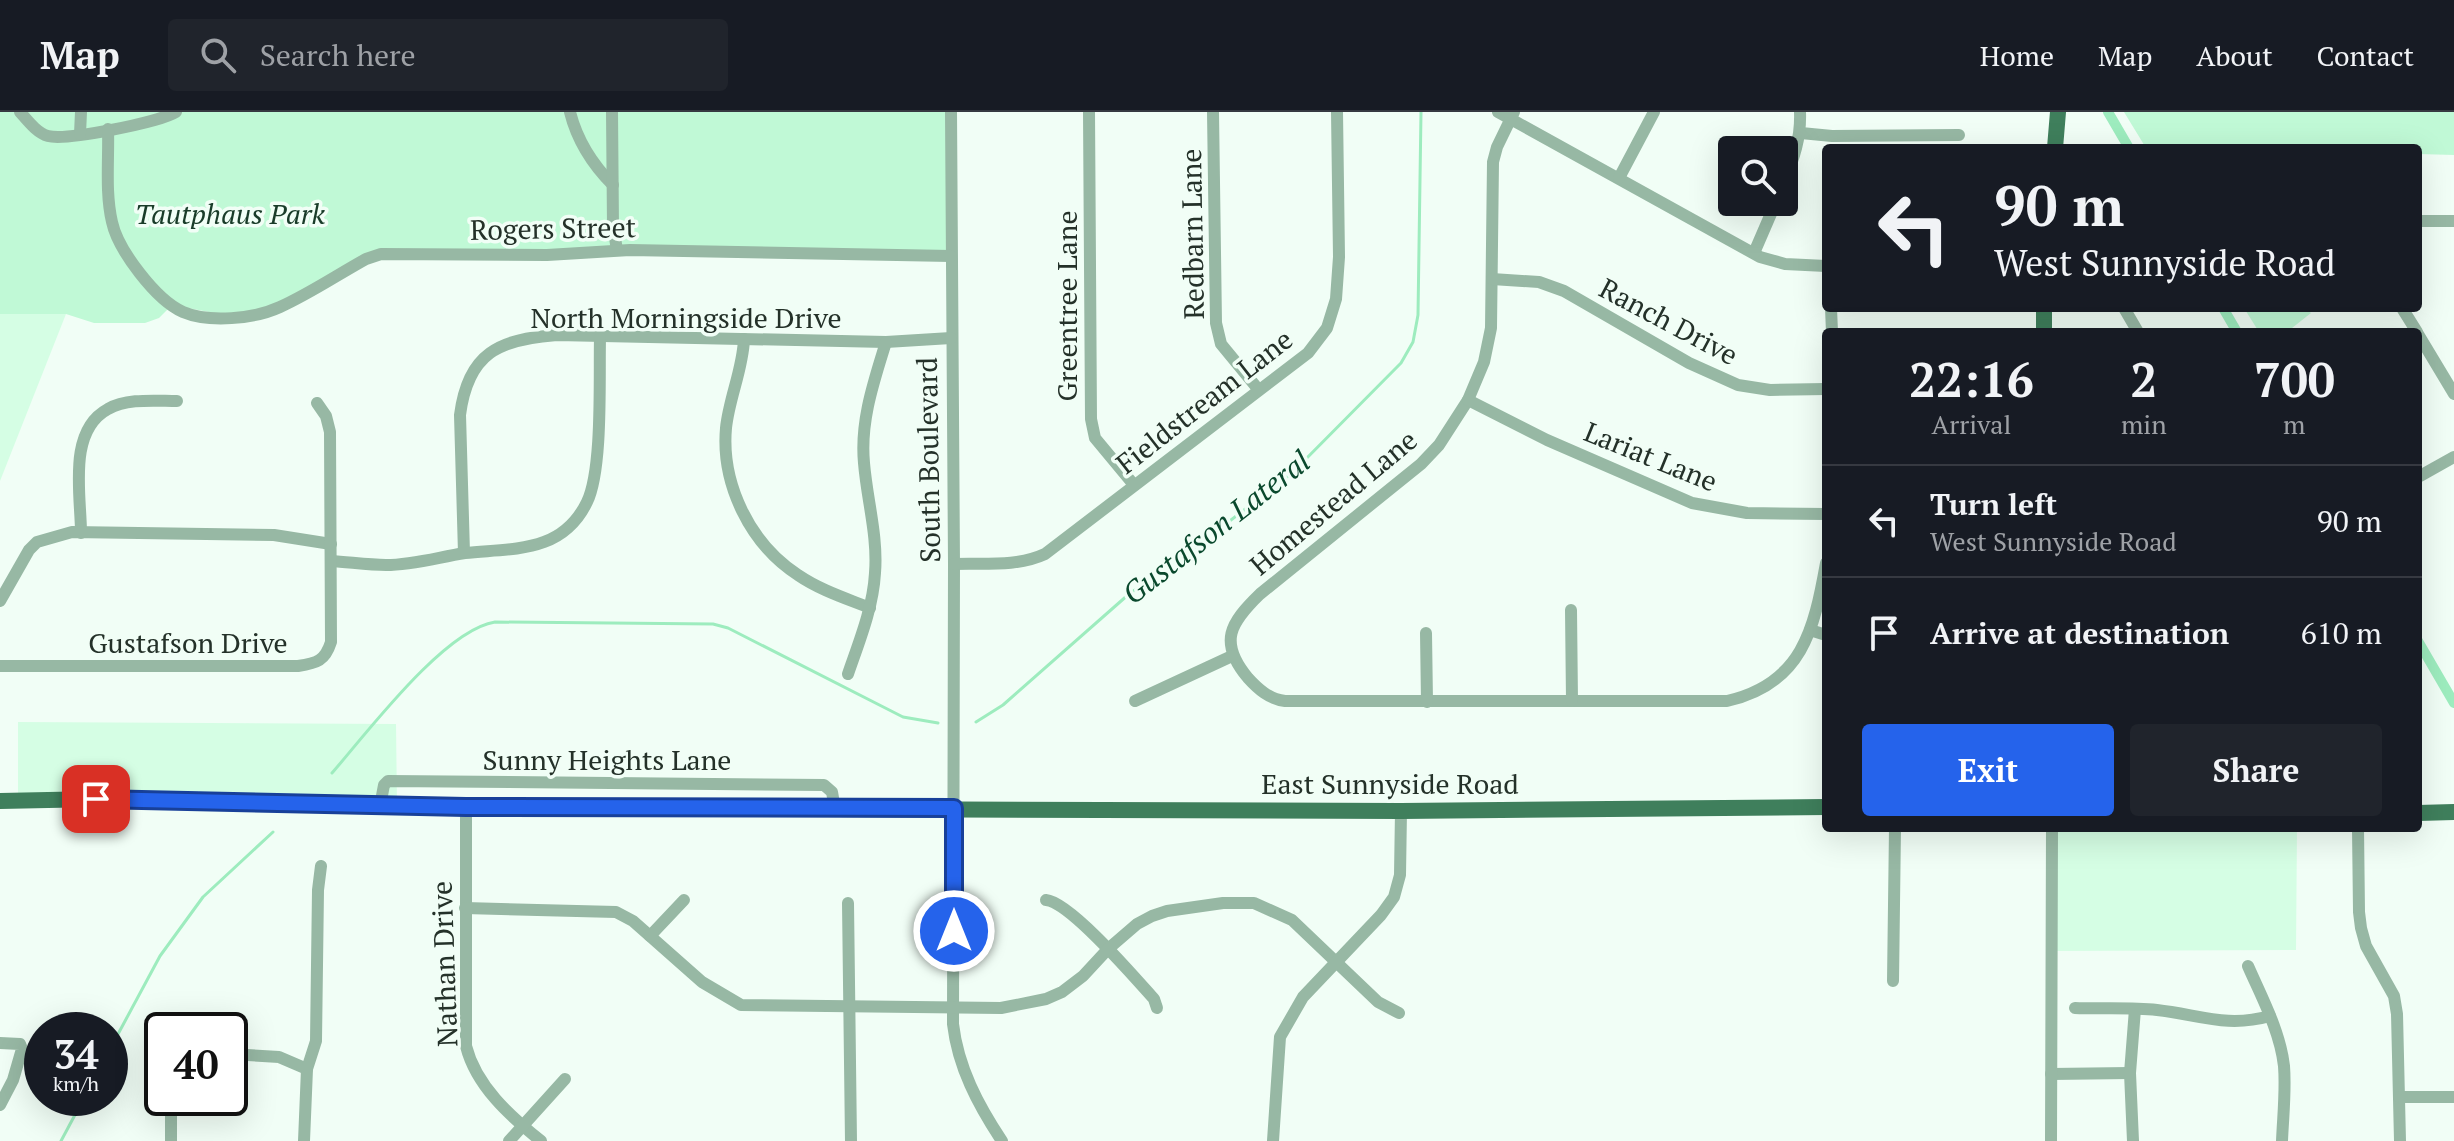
<!DOCTYPE html>
<style>
body{margin:0;font-family:"PT Serif",serif;background:#20242c;color:#f1f3f6;height:100vh;display:flex;flex-direction:column;font-size:30px;white-space:nowrap}
*{box-sizing:border-box;margin:0}
p{font-size:26px;color:#9ea1a6}
.icon{flex:none;width:44px;height:44px;fill:none;stroke:currentColor;stroke-width:2;stroke-linecap:round;stroke-linejoin:round}
.map{position:relative;flex:1;overflow:hidden}
.drawer{position:absolute;left:1822px;top:216px;width:600px;height:504px;display:flex;flex-direction:column;background:#171b24;border-radius:8px;box-shadow:0 8px 32px #0002}
.drawer>*{flex:none}
.hud{position:absolute;left:1822px;top:32px;width:600px;height:168px;border-radius:8px;box-shadow:0 8px 32px #0002;background:#171b24;color:#f1f3f6;overflow:hidden}
.controls{position:absolute;left:1718px;top:24px;display:grid;gap:16px}
.controls a{display:grid;place-items:center;width:80px;height:80px;border-radius:8px;background:#171b24;box-shadow:0 8px 32px #0002;font-size:40px}
.speed{position:absolute;left:24px;top:900px;display:flex;gap:16px;font-size:40px;font-weight:700;text-align:center}
.speed>*{display:grid;place-content:center;width:104px;height:104px;border-radius:50%;background:#171b24;box-shadow:0 8px 32px #0002;line-height:1}
.speed small{font-size:20px;font-weight:400}
.speed .limit{border:4px solid #111;border-radius:12px;background:#fff;color:#111}
.pin{position:absolute;display:grid;place-items:center;width:68px;height:68px;color:#fff;margin:-34px;border-radius:16px;box-shadow:0 4px 12px #0006}
.me{position:absolute;width:88px;margin:-44px;rotate:0deg;stroke-linejoin:round;filter:drop-shadow(0 0 6px #0008)}
.turn{display:flex;align-items:center;gap:28px;height:168px;padding:0 40px;font-size:36px}
.turn .icon{width:104px;height:104px;stroke-width:2.5}
.turn b{display:block;font-size:56px;line-height:68px}
.eta{display:flex;justify-content:space-evenly;align-items:center;height:136px;text-align:center}
.eta b{font-size:48px;font-weight:800;line-height:56px}
.cta{display:flex;gap:16px;margin-top:auto;padding:16px 40px}
.cta a{flex:1;height:92px;border-radius:8px;background:#2563eb;color:#fff;font-size:32px;font-weight:800;line-height:92px;text-align:center}
.cta a+a{background:#20242c;color:#f1f3f6}
ul{padding:0;list-style:none}
li{display:flex;align-items:center;gap:24px;height:112px;padding:0 40px;border-top:2px solid #363941}
li div{flex:1}
li b{display:block;font-size:30px}
li em{font-style:normal}
header{display:flex;align-items:center;gap:48px;box-sizing:border-box;height:112px;padding:0 40px;background:#171b24;border-bottom:2px solid #363941}
header strong{font-size:38px}
nav{display:flex;gap:44px;margin-inline-start:auto;font-size:28px}
.search{width:560px;height:72px;background:#20242c;display:flex;align-items:center;gap:20px;box-sizing:border-box;padding:0 28px;border-radius:8px;color:#9ea1a6;font-size:30px}
.map>svg:first-child{display:block}
.built{fill:#d5fee4}
.green{fill:#c0f9d6}
.lines{fill:none;stroke-linecap:round;stroke-linejoin:round}
.stream{stroke:#9decbe;stroke-width:3}
.canal{stroke:#9decbe;stroke-width:10}
.minor{stroke:#97b8a4;stroke-width:12}
.major{stroke:#3f7f5c;stroke-width:16}
.route-casing{stroke:#184099;stroke-width:20}
.route{stroke:#2563eb;stroke-width:14}
.labels{text-anchor:middle;dominant-baseline:central;stroke-width:7;stroke-linejoin:round;paint-order:stroke}
.park-label{font-size:28px;font-style:italic;fill:#193c29;stroke:#f1fef6}
.street-label{font-size:28px;fill:#243129;stroke:#f1fef6}
.water-label{font-size:30px;font-style:italic;fill:#0a492d;stroke:#f1fef6}
</style>
<header>
<strong>Map</strong>
<div class="search"><svg class="icon" aria-label="search" viewBox="0 0 24 24"><circle cx="10" cy="10" r="6"/><path d="M15 15l6 6"/></svg>Search here</div>
<nav><a>Home</a><a>Map</a><a>About</a><a>Contact</a></nav>
</header>
<div class="map">
<svg width="2454" height="1029" viewBox="0 0 2454 1029">
<rect width="100%" height="100%" fill="#f1fef6"/>
<g class="built">
<path d="M0,202h66l-66,167z"/>
<path d="M18,610l378,2 1,82 -379,-6z"/>
<path d="M2052,716h245l-1,122 -244,1z"/>
</g>
<g class="green">
<path d="M0,0h951v143l-570,-1 -103,54 -48,8 -58,-11 -13,13 -14,5h-51l-28,-9h-66z"/>
<path d="M2124,0h330v43l-36,-1v-6h-272z"/>
<path d="M2244,196h60l7,5 -24,19h-28z"/>
</g>
<g class="lines">
<g class="stream">
<path d="M976,610l27,-17 126,-111 51,-35 111,-85 110,-111 12,-21 5,-27 3,-203"/>
<path d="M332,661c35,-40 112,-143 163,-151l218,2 15,4 175,89 35,6"/>
<path d="M110,937l50,-93 43,-59 70,-65"/>
<path d="M61,1029l23,-43"/>
</g>
<g class="canal">
<path d="M2108,0l21,36"/>
<path d="M2223,196l14,24"/>
<path d="M2418,529l36,62"/>
</g>
<g class="minor">
<path d="M20,0c8,9 17,21 28,24 18,5 112,-14 128,-24"/>
<path d="M570,0c7,28 22,52 43,73"/>
<path d="M612,0l1,114 4,24"/>
<path d="M951,0l3,452 -1,460c5,43 25,81 49,117"/>
<path d="M1089,0l2,307 4,19 39,47"/>
<path d="M1213,0l3,211 5,21 37,45"/>
<path d="M1498,0l262,145 25,7 41,2"/>
<path d="M1514,0l-17,35 -4,15 -2,166 -7,34 -16,38 -29,45 -18,19 -161,130c-30,29 -42,48 -12,84 10,11 21,21 37,23h442c75,-17 87,-71 99,-138"/>
<path d="M108,17c1,30 -3,63 4,93 6,28 44,78 71,90 26,11 71,7 97,-5 29,-13 57,-32 86,-48l15,-5 166,1 83,-5 321,6"/>
<path d="M1801,21l31,3 127,-1"/>
<path d="M80,22l1,-22"/>
<path d="M1619,66l35,-66"/>
<path d="M1784,70c10,-24 17,-44 16,-70"/>
<path d="M2418,109h36"/>
<path d="M1754,141l22,-51"/>
<path d="M1492,167l47,3 25,9 125,72 49,22 32,5 56,-1"/>
<path d="M1831,196l1,24"/>
<path d="M2124,196l14,24"/>
<path d="M2402,196l15,24"/>
<path d="M2418,222l36,60"/>
<path d="M744,227c-1,30 -15,59 -18,89 -5,56 24,116 72,147 22,15 47,23 72,33"/>
<path d="M1468,288l79,40 145,63 55,10 79,1"/>
<path d="M2420,364l34,-19"/>
<path d="M81,421c0,-38 -14,-102 27,-124 19,-11 47,-8 69,-8"/>
<path d="M464,441l-4,-138c8,-62 39,-76 97,-80l329,7 65,-4"/>
<path d="M331,449c18,1 37,4 55,4 27,0 53,-8 79,-12 47,-5 97,1 122,-51 16,-33 12,-124 13,-164"/>
<path d="M954,452c30,-1 63,3 91,-10l263,-201 19,-25 9,-29 3,-42 -2,-145"/>
<path d="M0,489l29,-51 8,-8 35,-10 202,3 57,9"/>
<path d="M1571,498l1,91"/>
<path d="M1810,518l16,5"/>
<path d="M1426,521l1,69"/>
<path d="M0,554h298c19,-3 27,-5 33,-24l-1,-210 -4,-16 -9,-13"/>
<path d="M848,562c11,-32 25,-66 27,-101 3,-37 -8,-73 -11,-110 -4,-42 10,-82 22,-121"/>
<path d="M1135,589l97,-45"/>
<path d="M380,694l4,-21 4,-4 436,4 8,7 3,17"/>
<path d="M466,695v239c10,40 44,70 75,95"/>
<path d="M2358,716l1,84 2,16 5,18 28,50 3,18 3,127"/>
<path d="M1046,788c24,2 90,79 108,99l3,9"/>
<path d="M848,791l3,238"/>
<path d="M465,796l151,4 17,9 69,61 39,23 260,3 45,-9 16,-7 21,-16 25,-27 29,-25 15,-8 15,-5 56,-8h31l38,17 86,82 21,11"/>
<path d="M650,824l34,-36"/>
<path d="M2248,854c14,32 32,65 36,100 2,25 -1,50 -2,75"/>
<path d="M1893,869l2,-153"/>
<path d="M2075,896c27,1 55,-1 82,2 43,5 70,18 113,6"/>
<path d="M0,931l20,1 2,5 -9,31 -13,25"/>
<path d="M230,942l49,3 28,12"/>
<path d="M2051,962l79,-1"/>
<path d="M2399,985h55"/>
<path d="M171,986v43"/>
<path d="M304,1029l3,-72 9,-28 2,-151 3,-24"/>
<path d="M509,1029l56,-62"/>
<path d="M1273,1029l7,-104 23,-40 78,-82 13,-18 6,-22 1,-64"/>
<path d="M2051,1029l1,-313"/>
<path d="M2133,1029l-3,-68 5,-64"/>
</g>
<g class="major">
<path d="M2055,36l3,-36"/>
<path d="M2044,220v-24"/>
<path d="M0,689l96,-2 370,8 369,2 566,2 425,-4"/>
<path d="M2418,701l36,-1"/>
</g>
</g>
<g class="lines">
<g class="route-casing">
<path id="route" d="M96,687l370,8 488,1v123"/>
</g>
<use href="#route" class="route"/>
</g>
<g class="labels">
<g class="park-label">
<text x="230" y="101">Tautphaus Park</text>
</g>
<g class="street-label">
<text transform="translate(553 116) rotate(-1)">Rogers Street</text>
<text transform="translate(1192 122) rotate(-91)">Redbarn Lane</text>
<text transform="translate(1066 194) rotate(-90)">Greentree Lane</text>
<text x="686" y="205">North Morningside Drive</text>
<text transform="translate(1669 209) rotate(28)">Ranch Drive</text>
<text transform="translate(1204 289) rotate(-38)">Fieldstream Lane</text>
<text transform="translate(1651 344) rotate(22)">Lariat Lane</text>
<text transform="translate(928 348) rotate(-91)">South Boulevard</text>
<text transform="translate(1333 390) rotate(-40)">Homestead Lane</text>
<text x="188" y="530">Gustafson Drive</text>
<text x="607" y="647">Sunny Heights Lane</text>
<text x="1390" y="671">East Sunnyside Road</text>
<text transform="translate(444 852) rotate(-92)">Nathan Drive</text>
</g>
<g class="water-label">
<text transform="translate(1216 415) rotate(-38)">Gustafson Lateral</text>
</g>
</g>
</svg>
<div class="controls">
<a><svg class="icon" aria-label="search" viewBox="0 0 24 24"><circle cx="10" cy="10" r="6"/><path d="M15 15l6 6"/></svg></a>
</div>
<div class="speed"><div>34<small>km/h</small></div><div class="limit">40</div></div>
<div class="pin" style="left:96px;top:687px;background:#d93025"><svg class="icon" aria-label="arrive" viewBox="0 0 24 24"><path d="M6 21V4h12l-3 4 3 4H6"/></svg></div>
<svg class="me" style="left:954px;top:819px" viewBox="-20 -20 40 40"><circle r="17" fill="#2563eb" stroke="#fff" stroke-width="3"/><path d="M0-11L8 9 0 5-8 9z" fill="#fff"/></svg>
<div class="hud">
<div class="turn"><svg class="icon" aria-label="left" viewBox="0 0 24 24"><path d="M17 20v-9H6M10 6l-5 5 5 5"/></svg><div><b>90 m</b>West Sunnyside Road</div></div>
</div>
<section class="drawer">
<div class="eta">
<div><b>22:16</b><p>Arrival</p></div>
<div><b>2</b><p>min</p></div>
<div><b>700</b><p>m</p></div>
</div>
<ul>
<li><svg class="icon" aria-label="left" viewBox="0 0 24 24"><path d="M17 20v-9H6M10 6l-5 5 5 5"/></svg><div><b>Turn left</b><p>West Sunnyside Road</p></div><em>90 m</em></li>
<li><svg class="icon" aria-label="arrive" viewBox="0 0 24 24"><path d="M6 21V4h12l-3 4 3 4H6"/></svg><div><b>Arrive at destination</b></div><em>610 m</em></li>
</ul>
<div class="cta"><a>Exit</a><a>Share</a></div>
</section>
</div>
